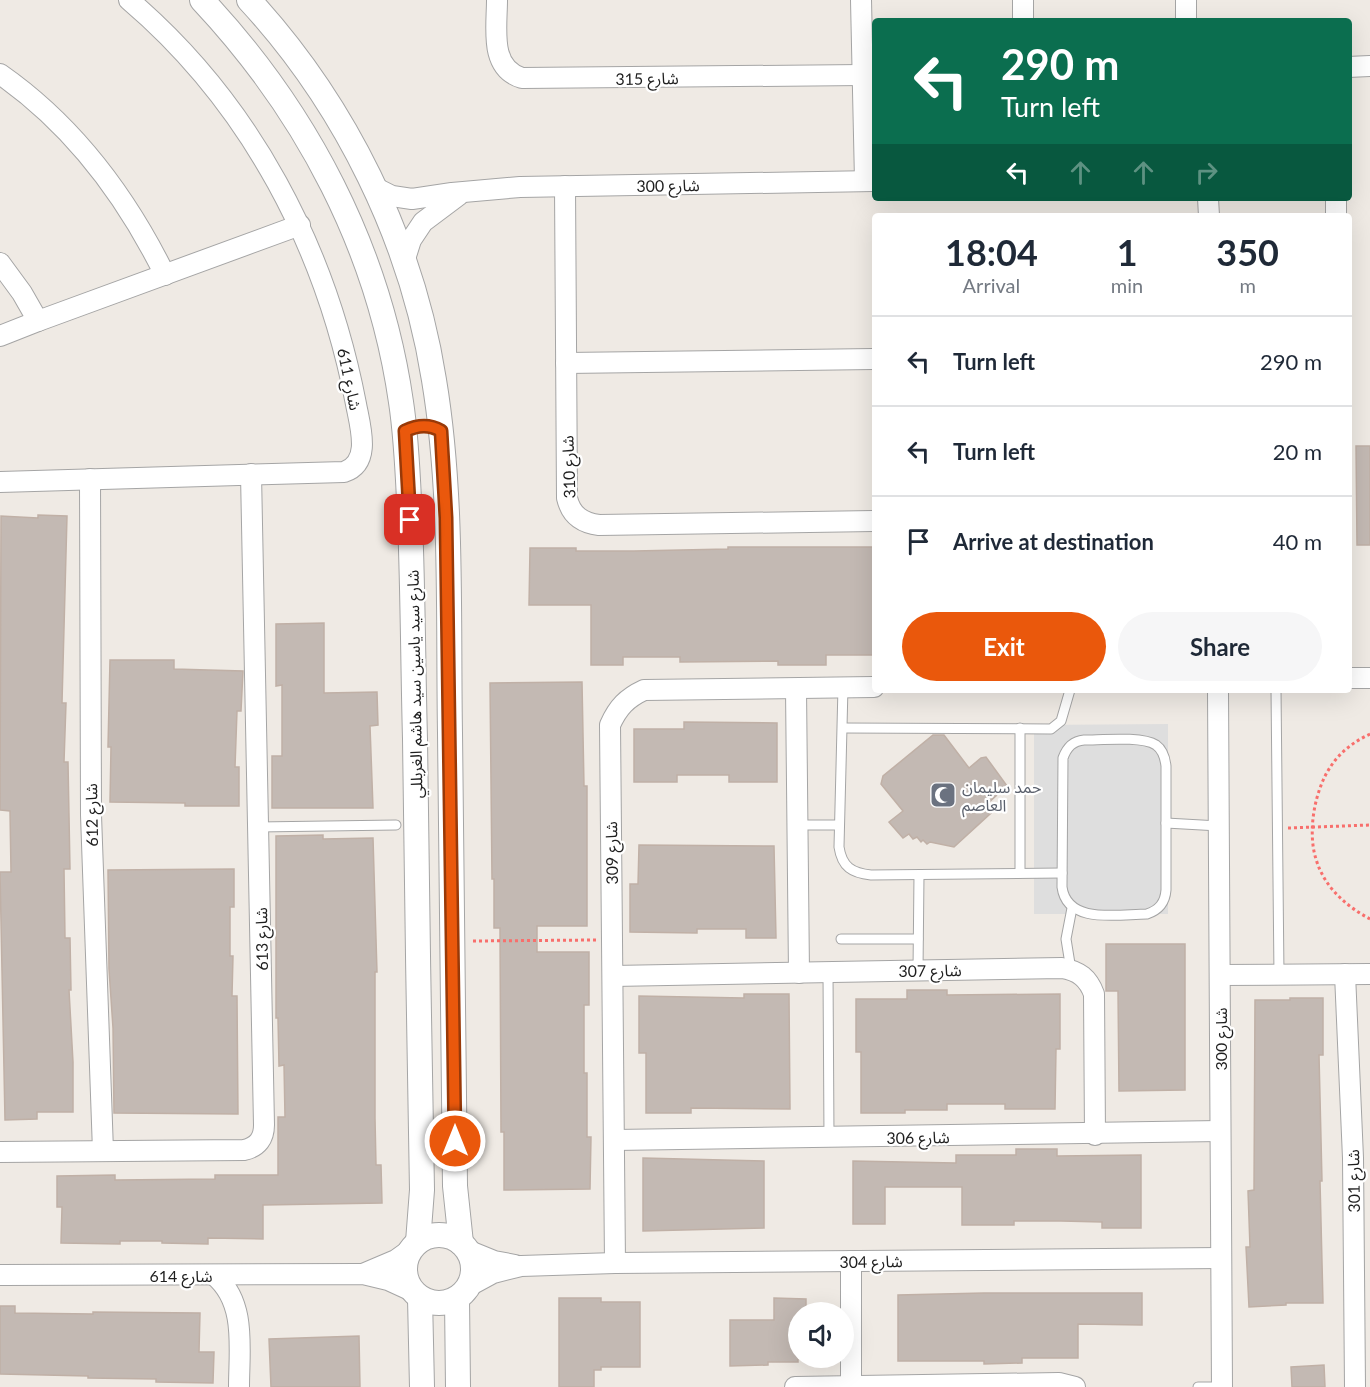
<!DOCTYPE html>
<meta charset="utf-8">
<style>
body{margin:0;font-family:Lato,"Noto Sans Arabic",sans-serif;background:#f6f6f7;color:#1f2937;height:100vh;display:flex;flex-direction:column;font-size:22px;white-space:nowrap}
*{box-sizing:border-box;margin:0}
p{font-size:20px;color:#747a83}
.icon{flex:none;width:33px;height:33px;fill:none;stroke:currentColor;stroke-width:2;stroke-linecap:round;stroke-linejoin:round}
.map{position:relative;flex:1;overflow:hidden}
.details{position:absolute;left:872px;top:213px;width:480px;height:480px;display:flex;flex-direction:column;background:#fff;border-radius:6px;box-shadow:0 6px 24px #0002}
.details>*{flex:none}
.guide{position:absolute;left:872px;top:18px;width:480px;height:183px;border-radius:6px;box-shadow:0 6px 24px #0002;background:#0b6e4f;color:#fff;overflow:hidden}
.buttons{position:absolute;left:788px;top:1302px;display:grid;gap:12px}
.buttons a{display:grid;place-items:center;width:66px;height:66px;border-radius:50%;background:#fff;box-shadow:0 6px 24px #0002;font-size:30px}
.pin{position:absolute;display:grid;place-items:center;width:51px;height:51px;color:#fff;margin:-26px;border-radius:12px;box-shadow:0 3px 9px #0006}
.me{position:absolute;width:66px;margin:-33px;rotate:0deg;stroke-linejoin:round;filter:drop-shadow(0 0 4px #0008)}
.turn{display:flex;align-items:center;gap:21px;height:126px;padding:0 30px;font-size:27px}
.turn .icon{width:78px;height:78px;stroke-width:2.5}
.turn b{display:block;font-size:42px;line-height:51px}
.lanes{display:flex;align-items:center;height:57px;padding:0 30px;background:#0003;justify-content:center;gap:30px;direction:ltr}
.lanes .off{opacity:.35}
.eta{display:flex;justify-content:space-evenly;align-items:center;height:102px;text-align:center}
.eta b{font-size:36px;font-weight:700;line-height:42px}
.primary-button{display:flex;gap:12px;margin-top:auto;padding:12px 30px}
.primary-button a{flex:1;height:69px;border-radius:36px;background:#ea580c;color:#fff;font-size:24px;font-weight:700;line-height:69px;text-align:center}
.primary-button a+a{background:#f6f6f7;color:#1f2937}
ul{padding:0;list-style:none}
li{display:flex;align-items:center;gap:18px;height:90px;padding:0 30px;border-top:2px solid #e0e1e3}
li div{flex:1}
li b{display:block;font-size:22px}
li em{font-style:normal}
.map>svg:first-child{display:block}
.parking{fill:#dedede}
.building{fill:#c3b9b3;stroke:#c0b0a6;stroke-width:1.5}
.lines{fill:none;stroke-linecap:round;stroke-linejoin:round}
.service-casing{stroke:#a5a5a5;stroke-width:11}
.minor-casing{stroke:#a5a5a5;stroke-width:22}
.tertiary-casing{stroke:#a5a5a5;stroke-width:26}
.path{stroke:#f86f6c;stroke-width:3;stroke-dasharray:3 3;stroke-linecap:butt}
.service{stroke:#fff;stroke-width:9}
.minor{stroke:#fff;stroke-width:20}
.tertiary{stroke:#fff;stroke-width:24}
.route-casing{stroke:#983908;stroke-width:15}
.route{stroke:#ea580c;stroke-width:10}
.labels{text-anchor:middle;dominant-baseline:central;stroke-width:4.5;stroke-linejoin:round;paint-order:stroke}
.street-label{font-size:16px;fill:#1e1e1e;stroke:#fff}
.worship-label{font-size:16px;fill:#5b616d;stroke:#fff;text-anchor:start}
</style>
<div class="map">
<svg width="1370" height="1387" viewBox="0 0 1370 1387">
<rect width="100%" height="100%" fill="#efeae4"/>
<path class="parking" d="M1168,724v190h-134v-189z"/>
<g class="building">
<path d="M1356,446h14v99h-13z"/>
<path d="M38,515l29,1 -5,187h4l-2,59h4l2,107h-6l1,69h5l1,52h-2l4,72v50h-36v7l-32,1 -5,-248h11l-1,-61 -10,-1 1,-294 37,2z"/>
<path d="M728,547h146v108h-48v10h-48v-4l-98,1v-5h-57v8h-32v-60h-62l1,-57h46v3h58l94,-2z"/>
<path d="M324,623v70l53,-1 1,33 -8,1 3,82h-101v-52h10v-71l-6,1v-62z"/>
<path d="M110,660h64v9l69,2 -2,40h-4l-2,56h4v39h-54v-3l-75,-1 1,-55h-3z"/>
<path d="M582,682l2,104h3v140h-50v26h52v53h-5v68h3v64h4l-1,52 -86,1v-58h-3l-1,-204h-6v-49h-2l-2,-196z"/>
<path d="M684,722l93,1v59h-48v-7h-52v7h-43v-53h50z"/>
<path d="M933,735h11l25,33 12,-10 5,-1 21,29 -21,19 5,8 -37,34 -24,-5 -3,2 -4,-4 -2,2 -4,-5 -4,2 -4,-5 -6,4 -14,-16 14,-11 -22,-27 2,-8z"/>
<path d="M323,835v4l50,-1 4,134h-2v146l1,47h5l1,38 -119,2v34l-55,-1v6l-46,-1v-2h-42v3l-59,-1 1,-36h-5v-31l58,-1v5l100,-1v-4h63v-58h7l-1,-52 -5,1 -1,-48h-2v-182z"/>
<path d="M639,845l135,1 2,92h-30v-9h-49v4l-67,-1v-48h8z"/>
<path d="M234,869v38h-4v49h3l-1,40h5l1,118 -124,-1 -1,-85 -4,-59 -1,-99z"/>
<path d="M1106,944h79v146l-66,1 -1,-100h-12z"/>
<path d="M907,990h40v5l113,-1v55h-4l-1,60h-50v-5h-58v6h-42v3h-44v-61h-5v-53h51z"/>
<path d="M744,994h45l1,115 -99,-1v5h-45v-60h-7v-57l105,2z"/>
<path d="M1290,998h33v57h-4l3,126h-2l3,122h-37v2l-37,2 -3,-60h4l-2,-56 6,-1 1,-190h35z"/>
<path d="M1016,1149h41v7l84,-1v73h-39v-6l-41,-1h-47v4h-52v-38h-77v37h-32v-63l103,2v-8h60z"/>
<path d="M643,1158l121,3v67l-121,3z"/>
<path d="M984,1293h158v32l-64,-1v34h-56v5l-38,1v-3h-86v-66z"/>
<path d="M559,1298h42v4h39v65h-39v3h-7v17h-35z"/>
<path d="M774,1298l32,1v13h-8v50h-30v3l-38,1v-46h44z"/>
<path d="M0,1306h15v7l78,1v-2l107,1 -1,39h15l-1,31 -57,-1v-3l-68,-1v-2l-88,-2z"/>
<path d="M359,1336l1,51h-89l-2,-48z"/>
<path d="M1324,1365l1,22h-33l-1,-20z"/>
</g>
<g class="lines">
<g class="service-casing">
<g id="service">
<path d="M843,687l-4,160c3,20 13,26 32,28l191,-2"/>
<path d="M1276,690l3,285"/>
<path d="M843,728l208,1 10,-8 9,-31"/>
<path d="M1020,728v145"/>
<path d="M1084,740c17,0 58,-4 72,5 7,5 9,12 10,21v124c-1,13 -7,20 -19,24 -28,0 -80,11 -85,-27l1,-129c4,-11 10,-17 21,-18z"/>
<path d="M1166,823l53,3"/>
<path d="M797,825h42"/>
<path d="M258,827l138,-2"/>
<path d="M841,939h77"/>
<path d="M918,970l1,-95"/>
<path d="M1071,970l-5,-31 6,-31"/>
<path d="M828,972l1,166"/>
<path d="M1198,1387h24"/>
</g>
</g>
<g class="minor-casing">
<g id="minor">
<path d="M497,0c0,28 -8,68 25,78l341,-3"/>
<path d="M861,0l4,181"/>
<path d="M1023,0v21"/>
<path d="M1186,0v21"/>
<path d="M1348,67l22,-1"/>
<path d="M0,74c73,51 126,122 165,201"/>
<path d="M565,186l2,312c4,17 15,25 32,27l275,-4"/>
<path d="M374,187l18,9 20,3 40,-6 68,-6 354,-6"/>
<path d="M1208,198l1,18"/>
<path d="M1336,198v18"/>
<path d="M404,262l7,-22 12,-18 36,-27"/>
<path d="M0,263l22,30 16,28"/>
<path d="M0,336l38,-15 262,-96"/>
<path d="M566,363l308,-4"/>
<path d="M90,479l1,336 12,336"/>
<path d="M0,482l344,-10c28,-9 16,-46 12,-68 -30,-156 -105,-300 -227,-404"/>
<path d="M1348,678h22"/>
<path d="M796,689l3,284"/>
<path d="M1218,690l4,697"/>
<path d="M1345,974l8,184 2,229"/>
<path d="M1220,975l150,-1"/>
<path d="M613,976l449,-8c17,3 26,10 32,26l1,141"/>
<path d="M615,1140l605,-9"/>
<path d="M0,1152l244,-2c14,-3 20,-12 20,-25l-13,-651"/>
<path d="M467,1250l27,11 21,4"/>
<path d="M615,1263l-5,-538c8,-18 17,-27 34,-35l230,-3"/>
<path d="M363,1274l33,-14 14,-10"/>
<path d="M0,1275l363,-1 25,6 24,11"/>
<path d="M214,1275c33,27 25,74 25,112"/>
<path d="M469,1286l24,-13 28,-7 94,-3 606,-5"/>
<path d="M851,1386v-125"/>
<path d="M795,1387l264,-4 16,4"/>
</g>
</g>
<g class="tertiary-casing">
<g id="tertiary">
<path d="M202,0c105,112 177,249 199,402 6,39 7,79 9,119 3,73 3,145 5,218 2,150 4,301 7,451l-4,52"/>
<path d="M249,0c96,104 163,240 185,380 19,114 14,237 16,353 2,151 4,302 5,453l6,57"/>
<circle cx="439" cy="1269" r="34"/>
<path d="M420,1298l2,89"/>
<path d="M457,1299l1,88"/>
</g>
</g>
<g class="path">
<path d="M1370,734c-15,7 -30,18 -39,32 -16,23 -24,65 -15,93 8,28 30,47 54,60"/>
<path d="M1288,828l82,-3"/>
<path d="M473,941l123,-1"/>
</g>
<use href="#service" class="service"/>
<use href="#minor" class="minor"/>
<use href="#tertiary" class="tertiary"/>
</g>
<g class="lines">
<g class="route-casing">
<path id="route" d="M410,520l-5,-89c13,-6 24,-7 36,0l5,87 9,623"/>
</g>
<use href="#route" class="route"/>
</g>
<defs>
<g id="mosque-square" transform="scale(1.35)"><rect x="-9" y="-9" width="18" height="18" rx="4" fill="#6b7280" stroke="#fff"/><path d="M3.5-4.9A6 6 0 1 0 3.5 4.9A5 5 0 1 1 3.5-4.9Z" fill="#fff"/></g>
</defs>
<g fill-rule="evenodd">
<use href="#mosque-square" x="943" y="795"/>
</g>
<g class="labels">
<g class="street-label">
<text transform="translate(647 78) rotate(-1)">شارع 315</text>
<text transform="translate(668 185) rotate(-1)">شارع 300</text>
<text transform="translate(350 379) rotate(78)">شارع 611</text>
<text transform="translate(568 467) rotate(-92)">شارع 310</text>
<text transform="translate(414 684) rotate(-91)">شارع سيد ياسين سيد هاشم الغربللي</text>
<text transform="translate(91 815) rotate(-91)">شارع 612</text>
<text transform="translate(611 853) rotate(-91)">شارع 309</text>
<text transform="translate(261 939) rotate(-91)">شارع 613</text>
<text transform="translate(930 970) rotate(-1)">شارع 307</text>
<text transform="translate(1220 1039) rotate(-90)">شارع 300</text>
<text transform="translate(918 1137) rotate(-1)">شارع 306</text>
<text transform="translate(1353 1181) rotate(-91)">شارع 301</text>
<text transform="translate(871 1261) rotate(-1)">شارع 304</text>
<text x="181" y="1275">شارع 614</text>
</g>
<g class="worship-label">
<text x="962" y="786">حمد سليمان<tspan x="962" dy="18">العاصم</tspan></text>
</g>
</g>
</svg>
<div class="buttons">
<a><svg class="icon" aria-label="sound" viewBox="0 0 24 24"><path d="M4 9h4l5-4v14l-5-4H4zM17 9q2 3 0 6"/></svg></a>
</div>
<div class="pin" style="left:410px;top:520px;background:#d93025"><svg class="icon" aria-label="arrive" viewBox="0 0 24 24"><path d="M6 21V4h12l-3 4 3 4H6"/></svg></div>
<svg class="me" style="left:455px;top:1141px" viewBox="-20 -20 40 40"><circle r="17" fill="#ea580c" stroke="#fff" stroke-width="3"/><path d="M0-11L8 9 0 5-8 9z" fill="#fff"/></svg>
<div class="guide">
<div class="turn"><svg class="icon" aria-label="left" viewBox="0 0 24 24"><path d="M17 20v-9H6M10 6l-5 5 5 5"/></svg><div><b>290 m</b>Turn left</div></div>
<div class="lanes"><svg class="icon" aria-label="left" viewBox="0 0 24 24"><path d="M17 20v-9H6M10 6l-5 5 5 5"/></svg><svg class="icon off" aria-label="ahead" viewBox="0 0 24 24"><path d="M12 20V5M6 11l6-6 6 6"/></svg><svg class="icon off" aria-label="ahead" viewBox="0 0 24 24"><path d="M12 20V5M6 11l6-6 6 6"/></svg><svg class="icon off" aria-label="right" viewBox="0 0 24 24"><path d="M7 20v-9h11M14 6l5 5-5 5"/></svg></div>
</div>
<section class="details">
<div class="eta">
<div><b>18:04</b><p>Arrival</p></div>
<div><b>1</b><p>min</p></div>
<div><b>350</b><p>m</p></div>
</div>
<ul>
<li><svg class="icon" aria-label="left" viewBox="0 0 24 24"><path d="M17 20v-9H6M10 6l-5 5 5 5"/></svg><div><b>Turn left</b></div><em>290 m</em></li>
<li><svg class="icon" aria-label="left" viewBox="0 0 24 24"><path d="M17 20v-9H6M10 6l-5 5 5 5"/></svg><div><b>Turn left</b></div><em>20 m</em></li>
<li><svg class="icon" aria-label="arrive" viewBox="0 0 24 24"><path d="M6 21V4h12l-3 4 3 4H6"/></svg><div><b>Arrive at destination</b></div><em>40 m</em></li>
</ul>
<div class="primary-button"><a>Exit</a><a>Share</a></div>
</section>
</div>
